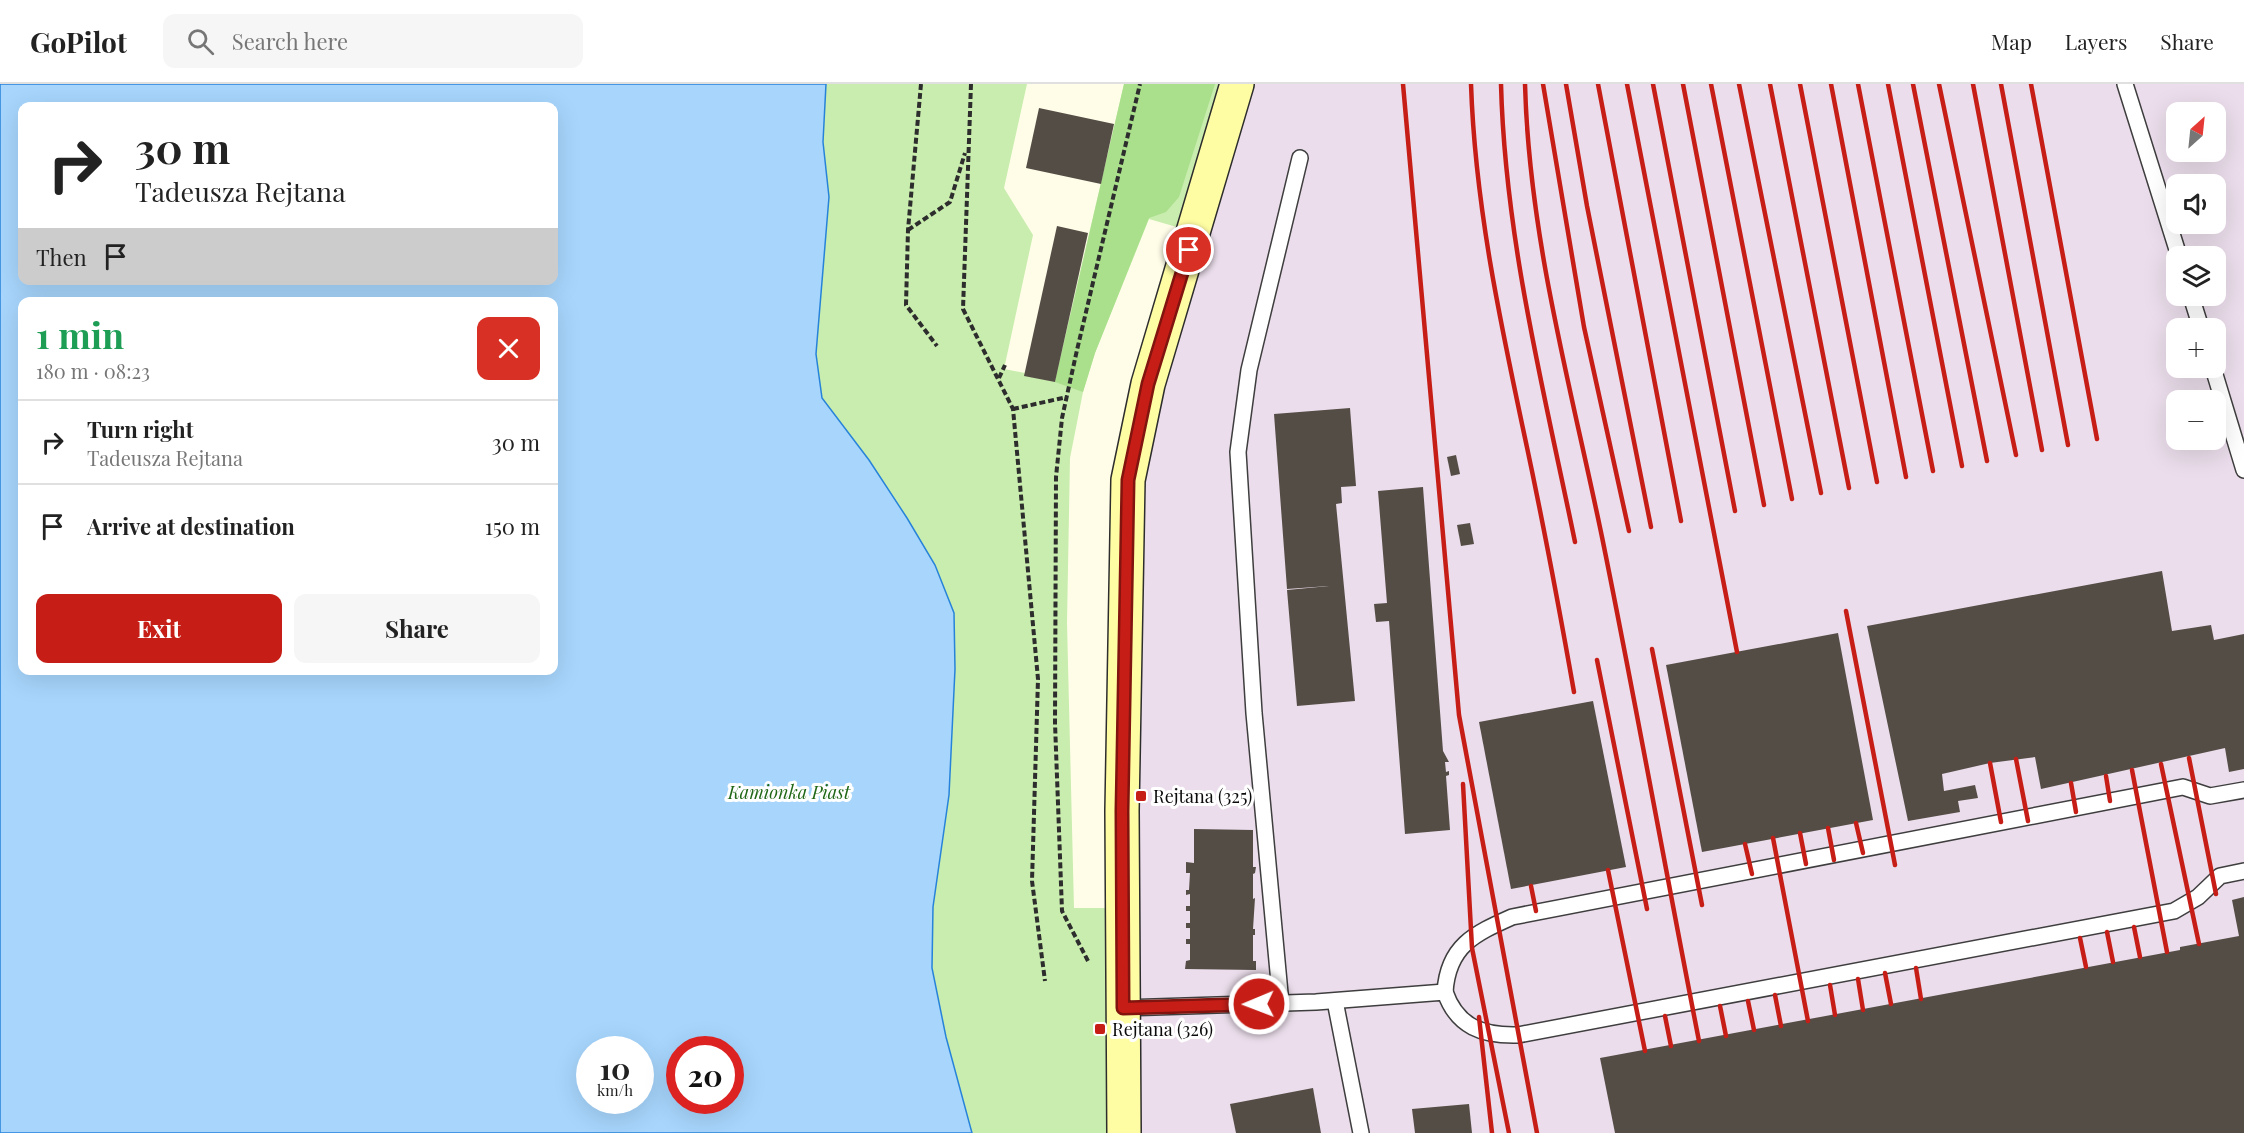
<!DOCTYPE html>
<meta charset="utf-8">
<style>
body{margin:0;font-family:"Playfair Display",serif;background:#f6f6f6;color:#222;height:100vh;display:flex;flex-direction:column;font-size:22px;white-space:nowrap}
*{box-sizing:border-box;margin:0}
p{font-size:20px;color:#767676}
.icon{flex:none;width:33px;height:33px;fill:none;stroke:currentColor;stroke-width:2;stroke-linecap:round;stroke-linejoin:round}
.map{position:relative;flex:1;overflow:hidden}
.details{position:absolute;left:18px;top:213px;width:540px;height:378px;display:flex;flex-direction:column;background:#fff;border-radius:12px;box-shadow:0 6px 24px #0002}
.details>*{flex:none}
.top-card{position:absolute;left:18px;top:18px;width:540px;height:183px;border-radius:12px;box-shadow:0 6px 24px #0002;background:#fff;color:#222;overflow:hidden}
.needle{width:39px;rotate:27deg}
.controls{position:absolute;left:2166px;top:18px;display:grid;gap:12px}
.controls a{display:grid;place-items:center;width:60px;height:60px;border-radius:12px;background:#fff;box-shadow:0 6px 24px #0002;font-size:30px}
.speed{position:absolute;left:576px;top:952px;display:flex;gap:12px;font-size:30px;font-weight:700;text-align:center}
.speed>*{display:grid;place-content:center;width:78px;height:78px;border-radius:50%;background:#fff;box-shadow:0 6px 24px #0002;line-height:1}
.speed small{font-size:15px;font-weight:400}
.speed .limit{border:9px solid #d22;background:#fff;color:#111}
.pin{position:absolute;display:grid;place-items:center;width:51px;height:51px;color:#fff;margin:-26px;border:3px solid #fff;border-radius:50%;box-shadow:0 2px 6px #0007}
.me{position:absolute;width:66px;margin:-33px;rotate:269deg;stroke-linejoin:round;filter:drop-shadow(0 0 4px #0008)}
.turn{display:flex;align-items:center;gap:21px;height:126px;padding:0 18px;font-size:27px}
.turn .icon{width:78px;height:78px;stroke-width:2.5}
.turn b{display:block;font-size:42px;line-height:51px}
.then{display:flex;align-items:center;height:57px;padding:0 18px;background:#0003;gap:12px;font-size:22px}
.round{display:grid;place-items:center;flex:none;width:63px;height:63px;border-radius:12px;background:#f6f6f6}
.head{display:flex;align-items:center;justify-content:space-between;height:102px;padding:0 18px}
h1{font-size:36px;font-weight:700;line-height:45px;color:#1e9e55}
.cta{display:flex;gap:12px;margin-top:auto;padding:12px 18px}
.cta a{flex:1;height:69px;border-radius:12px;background:#c61e17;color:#fff;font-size:24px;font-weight:700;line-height:69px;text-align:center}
.cta a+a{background:#f6f6f6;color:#222}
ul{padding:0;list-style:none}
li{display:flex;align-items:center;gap:18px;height:84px;padding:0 18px;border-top:2px solid #e0e0e0}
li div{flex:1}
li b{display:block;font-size:22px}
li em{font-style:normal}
header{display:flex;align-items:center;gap:36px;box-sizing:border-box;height:84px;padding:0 30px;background:#fff;border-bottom:2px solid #e0e0e0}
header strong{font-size:28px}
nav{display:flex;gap:33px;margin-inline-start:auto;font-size:21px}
.search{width:420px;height:54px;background:#f6f6f6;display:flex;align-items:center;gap:15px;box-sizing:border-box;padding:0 21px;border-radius:12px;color:#767676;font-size:22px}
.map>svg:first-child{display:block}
.industrial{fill:#ebddeb;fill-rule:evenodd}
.green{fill:#c9edae;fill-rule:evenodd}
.forest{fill:#aadf8c}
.water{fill:#a7d5fc;stroke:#2783da;stroke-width:1.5;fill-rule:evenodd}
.building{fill:#544d46}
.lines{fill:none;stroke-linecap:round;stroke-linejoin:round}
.lane-casing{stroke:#3e3e3e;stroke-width:18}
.secondary-casing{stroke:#2d2d2d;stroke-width:36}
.path{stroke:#2d2d2d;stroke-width:4;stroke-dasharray:6 3;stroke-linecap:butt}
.lane{stroke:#fff;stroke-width:15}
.secondary{stroke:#fffda3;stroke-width:33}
.rail{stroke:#c61e17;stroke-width:4.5}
.route-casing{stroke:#81140f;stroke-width:15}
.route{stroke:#c61e17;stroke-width:10}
.poi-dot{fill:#c61e17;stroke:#fff;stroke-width:2}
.labels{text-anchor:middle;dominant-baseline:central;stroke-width:6;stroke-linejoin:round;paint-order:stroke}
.park-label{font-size:18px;font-style:italic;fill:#206716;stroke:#fff}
.poi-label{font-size:18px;fill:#0b0b0b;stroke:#fff;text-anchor:start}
</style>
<header>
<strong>GoPilot</strong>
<div class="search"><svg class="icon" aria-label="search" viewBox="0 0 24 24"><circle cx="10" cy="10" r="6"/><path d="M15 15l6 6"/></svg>Search here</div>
<nav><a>Map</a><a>Layers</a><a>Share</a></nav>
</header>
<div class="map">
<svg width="2244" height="1049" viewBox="0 0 2244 1049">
<rect width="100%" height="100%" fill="#fffde8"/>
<path class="industrial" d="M1237,0h1007v1049h-1120l4,-653zM2176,28h40v40h-40zM2176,100h40v40h-40zM2176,172h40v40h-40zM2176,244h40v40h-40zM2176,316h40v40h-40z"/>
<path class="green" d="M0,0h1027l-23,104 29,47 -29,134 51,10 69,-295h113l-43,148 -45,-13 -54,134 -12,39 -13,66 -3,165 7,285h49l2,225h-1125zM22,22h532v174h-532zM22,218h532v368h-532zM590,966h50v51h-50zM680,966h50v51h-50z"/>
<path class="forest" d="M1124,0h91l-36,113 -13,15 -17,6 -54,135 -12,39 -28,-10z"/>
<path class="water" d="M0,0h826l-3,58 6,55 -13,157 6,44 47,62 38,58 28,47 19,48 1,56 -6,126 -16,112 -1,61 14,69 26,96h-972zM22,22h532v174h-532zM22,218h532v368h-532zM590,966h50v51h-50zM680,966h50v51h-50z"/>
<g class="building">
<path d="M1039,24l75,16 -13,60 -75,-16z"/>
<path d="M1057,142l31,7 -33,149 -31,-6z"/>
<path d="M1350,324l6,78 -15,1 1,16 -6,1 19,197 -58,5 -10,-116 42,-4 -42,3 -13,-175z"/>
<path d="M1456,371l4,19 -9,2 -4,-19z"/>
<path d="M1423,403l20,264 6,11h-4l1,10 3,-1v4l-3,1 4,54 -45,4 -16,-213 -13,1 -2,-18 13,-1 -9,-112z"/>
<path d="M1470,439l4,21 -13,2 -4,-21z"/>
<path d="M2162,487l10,60 39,-6 3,15 30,-6v135l-15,3 -4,-24 -184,41 -6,-32 -45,6 -48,11 2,17 31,-6 3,13 -20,3 2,11 -52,9 -41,-195z"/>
<path d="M1838,549l35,187 -171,32 -36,-187z"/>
<path d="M1593,617l33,166 -115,22 -32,-167z"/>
<path d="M1194,745l59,1v37h3l-1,6 -2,1v25l2,-1 -2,31h2v6h-2v26h3v9l-71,-1 1,-8 4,-1v-16h-4v-5h4v-11h-4v-5h4v-12h-4v-5h4v-12l-4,1v-5h3l1,-17h-4v-11l8,1z"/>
<path d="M2244,813v236h-629l-15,-75 580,-108v-3l59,-11 -7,-36z"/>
<path d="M1313,1004l8,45h-85l-6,-29z"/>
<path d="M1469,1020l3,29h-57l-3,-24z"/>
</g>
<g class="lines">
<g class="lane-casing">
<g id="lane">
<path d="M2125,0l54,172"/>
<path d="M2191,212l10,32"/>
<path d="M2213,284l31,102"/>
<path d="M1445,908c3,-46 29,-58 67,-75l671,-130 27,9 34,-6"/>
<path d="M1335,917l26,132"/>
<path d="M1281,920l-27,-291 -16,-261 11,-82 51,-212"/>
<path d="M1123,924l193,-6 129,-10c12,35 38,44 73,43l656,-124 24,-14 22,-21 24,-5"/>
</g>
</g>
<g class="secondary-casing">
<path id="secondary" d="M1124,1049l-2,-322 6,-331 20,-96 89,-300"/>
</g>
<g class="path">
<path d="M921,0l-13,146 -2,75 31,41"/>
<path d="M971,0l-8,225 50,100 25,270 -6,202 13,100"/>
<path d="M908,146l42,-28 15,-49"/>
<path d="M999,294l6,-13"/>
<path d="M1013,325l54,-12"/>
<path d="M1088,877l-26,-50 -7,-188 1,-246 6,-59 15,-68 63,-266"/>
</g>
<use href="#lane" class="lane"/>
<use href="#secondary" class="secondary"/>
<g class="rail">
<path d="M1403,0l56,631 78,418"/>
<path d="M1471,0c4,120 29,237 54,354 18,84 34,169 49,254"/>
<path d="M1501,0c4,155 43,307 74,458"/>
<path d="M1525,0c4,154 46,303 77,453 34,167 64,336 97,504"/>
<path d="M1543,0l41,243 45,204"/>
<path d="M1566,0l21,122 64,321"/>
<path d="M1598,0l83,437"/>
<path d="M1627,0l110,568"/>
<path d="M1653,0l82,427"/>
<path d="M1683,0l81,421"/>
<path d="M1711,0l81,415"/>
<path d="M1739,0l82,409"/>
<path d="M1770,0l79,404"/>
<path d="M1800,0l77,398"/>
<path d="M1831,0l75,393"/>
<path d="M1858,0l75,387"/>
<path d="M1888,0l74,382"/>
<path d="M1913,0l74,377"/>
<path d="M1939,0l77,371"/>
<path d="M1973,0l69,366"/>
<path d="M2001,0l67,361"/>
<path d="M2031,0l66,355"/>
<path d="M1846,527l49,254"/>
<path d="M1652,565l50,256"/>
<path d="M1597,576l50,249"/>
<path d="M2189,674l27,136"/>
<path d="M2016,675l12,62"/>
<path d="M1990,679l11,59"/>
<path d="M2161,680l38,180"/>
<path d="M2132,686l35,182"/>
<path d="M2106,692l4,25"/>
<path d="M2071,699l5,29"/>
<path d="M1463,700l9,164 37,185"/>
<path d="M1856,739l7,30"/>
<path d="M1828,744l6,32"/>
<path d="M1800,749l6,31"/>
<path d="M1773,754l35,183"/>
<path d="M1745,760l7,30"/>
<path d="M1608,786l37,181"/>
<path d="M1531,802l5,25"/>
<path d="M2134,843l6,30"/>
<path d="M2107,848l6,30"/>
<path d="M2080,854l6,29"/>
<path d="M1916,884l5,31"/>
<path d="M1885,889l6,31"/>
<path d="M1858,895l5,31"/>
<path d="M1830,901l5,30"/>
<path d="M1775,911l6,31"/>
<path d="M1748,917l6,29"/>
<path d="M1720,922l6,30"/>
<path d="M1665,932l6,30"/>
<path d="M1479,933l13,116"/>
</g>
</g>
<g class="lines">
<g class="route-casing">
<path id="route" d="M1189,166l-41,134 -20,96 -6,331 1,197 136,-4"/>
</g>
<use href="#route" class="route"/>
</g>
<g class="poi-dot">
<rect x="1135" y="706" width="12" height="12" rx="3"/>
<rect x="1094" y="939" width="12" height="12" rx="3"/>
</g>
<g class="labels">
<g class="park-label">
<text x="789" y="708">Kamionka Piast</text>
</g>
<g class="poi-label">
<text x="1153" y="712">Rejtana (325)</text>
<text x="1112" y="945">Rejtana (326)</text>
</g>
</g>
</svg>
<div class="controls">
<a><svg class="needle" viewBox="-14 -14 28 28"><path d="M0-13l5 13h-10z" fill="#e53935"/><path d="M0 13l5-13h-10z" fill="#767676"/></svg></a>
<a><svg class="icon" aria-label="sound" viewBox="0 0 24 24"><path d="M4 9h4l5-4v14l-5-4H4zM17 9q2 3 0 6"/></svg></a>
<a><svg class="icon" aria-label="layers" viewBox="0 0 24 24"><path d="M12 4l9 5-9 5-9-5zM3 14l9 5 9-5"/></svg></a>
<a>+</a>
<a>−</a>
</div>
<div class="speed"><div>10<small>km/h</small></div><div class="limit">20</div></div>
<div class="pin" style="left:1189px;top:166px;background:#d93025"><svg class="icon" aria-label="arrive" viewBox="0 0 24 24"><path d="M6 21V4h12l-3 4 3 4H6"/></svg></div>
<svg class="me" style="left:1259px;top:920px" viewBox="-20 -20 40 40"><circle r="17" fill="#c61e17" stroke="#fff" stroke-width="3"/><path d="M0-11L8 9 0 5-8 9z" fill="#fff"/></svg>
<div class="top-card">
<div class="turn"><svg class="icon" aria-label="right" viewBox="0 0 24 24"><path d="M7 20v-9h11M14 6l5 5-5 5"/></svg><div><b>30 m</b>Tadeusza Rejtana</div></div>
<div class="then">Then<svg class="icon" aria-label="arrive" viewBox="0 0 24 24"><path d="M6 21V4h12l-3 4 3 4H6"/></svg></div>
</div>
<section class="details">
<div class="head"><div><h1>1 min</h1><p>180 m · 08:23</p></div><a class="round" style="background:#d93025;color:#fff"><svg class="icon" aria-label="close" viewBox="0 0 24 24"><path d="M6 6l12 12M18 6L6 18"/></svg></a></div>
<ul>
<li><svg class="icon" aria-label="right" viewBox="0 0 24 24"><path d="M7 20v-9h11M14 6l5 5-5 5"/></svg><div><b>Turn right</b><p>Tadeusza Rejtana</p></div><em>30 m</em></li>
<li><svg class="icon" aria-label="arrive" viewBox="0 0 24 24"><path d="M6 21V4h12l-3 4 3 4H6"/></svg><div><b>Arrive at destination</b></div><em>150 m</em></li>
</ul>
<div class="cta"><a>Exit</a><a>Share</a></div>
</section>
</div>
